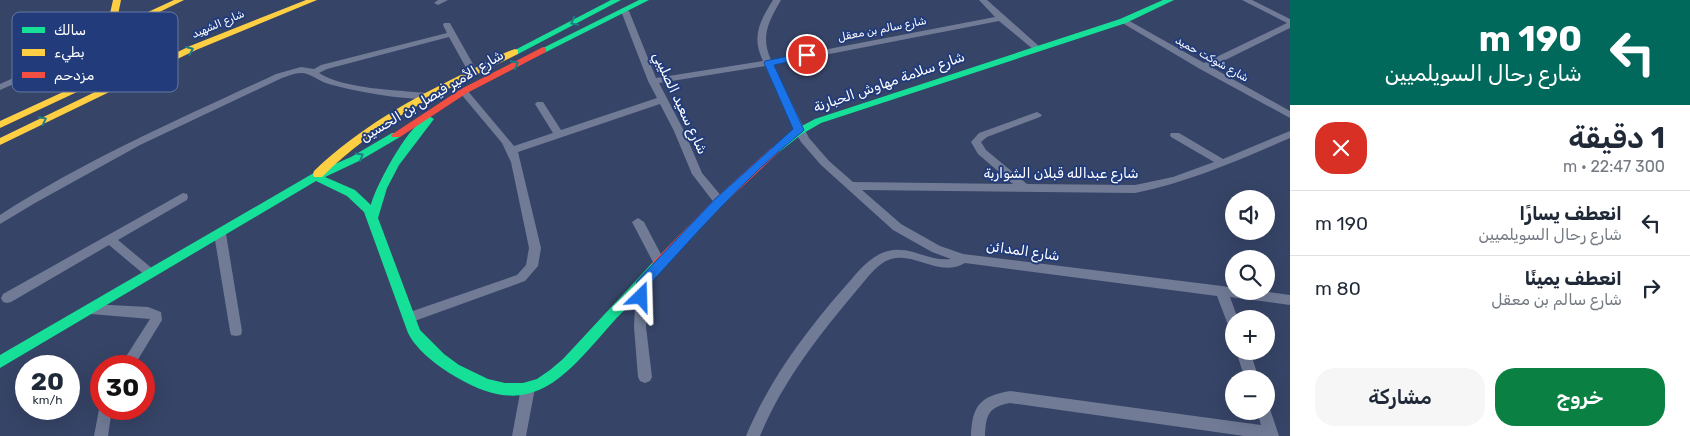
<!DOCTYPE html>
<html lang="ar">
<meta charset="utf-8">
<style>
body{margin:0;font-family:Rubik,"Noto Sans Arabic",sans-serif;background:#f6f6f7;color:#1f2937;direction:rtl;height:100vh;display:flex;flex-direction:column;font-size:19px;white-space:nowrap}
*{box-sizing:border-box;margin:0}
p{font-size:16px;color:#747a83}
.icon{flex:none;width:28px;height:28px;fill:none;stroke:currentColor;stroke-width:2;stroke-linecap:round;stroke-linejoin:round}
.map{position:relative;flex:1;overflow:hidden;direction:ltr}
.sheet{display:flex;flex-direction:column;background:#fff;width:400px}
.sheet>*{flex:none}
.hud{background:#00695c;color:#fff;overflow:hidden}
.buttons{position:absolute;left:1225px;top:190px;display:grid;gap:10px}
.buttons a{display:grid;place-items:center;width:50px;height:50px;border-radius:50%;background:#fff;box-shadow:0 5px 20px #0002;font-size:25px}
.speed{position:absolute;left:15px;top:355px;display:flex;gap:10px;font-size:25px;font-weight:700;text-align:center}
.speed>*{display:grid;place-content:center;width:65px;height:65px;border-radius:50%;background:#fff;box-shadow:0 5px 20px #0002;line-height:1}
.speed small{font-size:12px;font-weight:400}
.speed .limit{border:8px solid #d22;background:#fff;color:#111}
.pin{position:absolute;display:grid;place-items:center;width:42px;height:42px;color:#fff;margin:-21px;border:2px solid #fff;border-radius:50%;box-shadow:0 1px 5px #0007}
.me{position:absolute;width:55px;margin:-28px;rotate:22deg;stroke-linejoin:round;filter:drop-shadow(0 0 4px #0008)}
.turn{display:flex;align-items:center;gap:18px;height:105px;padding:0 25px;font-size:22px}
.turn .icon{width:65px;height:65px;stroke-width:2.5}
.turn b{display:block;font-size:35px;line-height:42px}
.round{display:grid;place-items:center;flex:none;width:52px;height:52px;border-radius:20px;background:#f6f6f7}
.summary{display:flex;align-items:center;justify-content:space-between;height:85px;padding:0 25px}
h1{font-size:30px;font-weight:600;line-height:38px}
.button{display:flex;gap:10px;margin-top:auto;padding:10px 25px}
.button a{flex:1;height:58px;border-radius:20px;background:#0b8043;color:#fff;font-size:20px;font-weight:600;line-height:58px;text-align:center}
.button a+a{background:#f6f6f7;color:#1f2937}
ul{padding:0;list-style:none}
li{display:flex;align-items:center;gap:15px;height:65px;padding:0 25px;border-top:1px solid #e0e1e3}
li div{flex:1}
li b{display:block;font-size:19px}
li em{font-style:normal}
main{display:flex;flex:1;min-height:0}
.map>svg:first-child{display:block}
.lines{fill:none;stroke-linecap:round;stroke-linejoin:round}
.street{fill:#717b96;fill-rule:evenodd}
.fast{fill:#16e098;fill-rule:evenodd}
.slow{fill:#ffcf43;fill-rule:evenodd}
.jam{fill:#f24e42;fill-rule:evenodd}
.oneway{stroke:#1d7e87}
.route{fill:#1a73e8;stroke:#114b97}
.labels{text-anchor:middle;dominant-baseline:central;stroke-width:4;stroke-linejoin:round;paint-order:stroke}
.far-street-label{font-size:11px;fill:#fff;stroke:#223c7b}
.street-label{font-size:14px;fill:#fff;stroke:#223c7b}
.key{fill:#223c7b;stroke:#6476a3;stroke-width:1}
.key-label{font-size:14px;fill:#fff}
</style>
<main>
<section class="sheet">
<div class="hud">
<div class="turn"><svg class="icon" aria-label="left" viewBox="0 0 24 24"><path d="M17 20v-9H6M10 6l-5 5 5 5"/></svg><div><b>190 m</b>شارع رحال السويلميين</div></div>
</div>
<div class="summary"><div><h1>1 دقيقة</h1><p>300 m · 22:47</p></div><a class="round" style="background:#d93025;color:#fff"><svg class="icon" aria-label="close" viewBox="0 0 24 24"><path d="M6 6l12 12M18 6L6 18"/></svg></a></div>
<ul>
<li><svg class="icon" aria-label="left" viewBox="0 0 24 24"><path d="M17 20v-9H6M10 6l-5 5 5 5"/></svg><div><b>انعطف يسارًا</b><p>شارع رحال السويلميين</p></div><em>190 m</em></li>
<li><svg class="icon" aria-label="right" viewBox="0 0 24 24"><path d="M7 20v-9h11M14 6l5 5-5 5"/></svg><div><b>انعطف يمينًا</b><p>شارع سالم بن معقل</p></div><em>80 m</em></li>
</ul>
<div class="button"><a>خروج</a><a>مشاركة</a></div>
</section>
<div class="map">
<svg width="1290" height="436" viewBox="0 0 1290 436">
<rect width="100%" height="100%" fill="#364467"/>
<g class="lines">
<g class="street">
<path d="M438,0h10l-10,5 -4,-2z"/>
<path d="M773,0h8c-12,21 -21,36 -10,60l224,-43 -16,-17h8l54,48 -4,3 -3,-1 -35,-29 -226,44 36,73 20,23 24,21 160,2 -35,-30 -7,-12 8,-9 58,-21 5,3 -2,2 -53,20 -6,5 5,8 41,34 108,1 38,-8 41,-15 -43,-25 -1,-2 1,-2h8l44,26 67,-28v7c-51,22 -100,44 -155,55l-273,-3 39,34 39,22 23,8 259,32 12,2v3h27l29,4v10l-60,-8 8,22h-4v11l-5,-1 -1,-4 -11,-29 -252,-33c-26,15 -49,-11 -74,-4 -14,4 -25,21 -34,31 -38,45 -74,91 -97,146h-14c23,-55 57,-101 96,-146 13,-14 26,-34 46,-39 22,-6 41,11 63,8l-19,-7 -39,-22 -72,-65 -20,-23 -7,-12 -29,-64 -106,17 25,48 18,42 21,25 1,3 -1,3h-8l-23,-30 -18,-43 -14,-27 -142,48 23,96 -3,18 -13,15 -116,42 -5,-1 -1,-4 1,-4 113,-39 9,-10 3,-17 -18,-86 -9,-19 -41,-49v-4h6l47,56 39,-13 -18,-29 2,-2h6l18,28 96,-32 -9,-17 -27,-70 1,-2 7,2 27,67 107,-17c-12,-25 -3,-40 10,-61z"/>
<path d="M1242,0h10l38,19v9l-79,39 79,44v7l-90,-49 -81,-48 7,-2 78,44 83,-40z"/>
<path d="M444,23h6l1,2 27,48 -2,2h-6l-21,-38 -122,32 -8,4c24,16 78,17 107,20l3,1v4c-17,4 -81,-8 -100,-14 -9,-2 -20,-12 -28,-11 -6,0 -13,3 -19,5l-142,67 -105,58 -35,21v-9c87,-56 182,-97 276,-141l25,-7 13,2 7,-4 126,-32 -4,-8z"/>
<path d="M121,24h3l4,2 -55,32 -73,32v-6l67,-30z"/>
<path d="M183,193l4,1 1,3 -1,3 -69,40 36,30 2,3 -2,3h-8l-37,-31 -98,57 -4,1 -4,-1 -2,-4 2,-4z"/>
<path d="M638,218l6,4 22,42 -2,3h-8l-2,-3 -22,-42z"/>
<path d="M220,230l4,1 2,3 16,97 -1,4 -5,1 -5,-1 -1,-4 -16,-97 2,-3z"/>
<path d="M642,280l4,2 2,3 -2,42 6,50 -2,4 -5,2 -5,-2 -2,-4 -4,-50 2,-42 2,-3z"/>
<path d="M91,304l57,3 13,5 1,8 -28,46h-14l30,-47 -59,-5 -4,-1 -2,-4 2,-4z"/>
<path d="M1236,351h14l9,28h-14z"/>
<path d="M528,382l5,2 2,4 -9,48h-14l9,-48 2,-4z"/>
<path d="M1010,391l251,34 -4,-14h9v-6l3,1 10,30h-35l-234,-33c-22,4 -24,12 -25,33h-14c1,-30 9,-40 39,-45z"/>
<path d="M100,404l1,5h11l-4,27h-14z"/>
</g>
<g class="fast">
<path d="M611,0h10l-103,54h-6l-1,-2z"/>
<path d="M639,0h10l-103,52 -3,1 -4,-3z"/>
<path d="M1163,0h11l-48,23 -305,100 -19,11 -23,18 -4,1 -5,-3 24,-20 21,-11 305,-100z"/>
<path d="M429,116l5,3 -35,46 -12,23 -9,30 42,112 24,24 15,11 29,14 17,4h18l14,-4 13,-9 13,-11 91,-98h8l2,3c-9,17 -36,42 -50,57 -49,55 -81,102 -158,56 -17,-10 -39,-26 -48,-44l-44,-121 -17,-16 -31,-15 -316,187v-13l312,-181 39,-17 41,-24h8l1,2 -1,2 -41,24 -34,16 30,13 16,15c5,-20 39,-83 58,-89z"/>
</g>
<g class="slow">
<path d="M113,0h8l-3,15h13l4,3 39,-18h10l-49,24 -31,6 -4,-5 9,-7zM127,19v2l-18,4 9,-5z"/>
<path d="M306,0h11l-121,50 -196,95v-7l190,-92z"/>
<path d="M515,49l3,1v4c-72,36 -138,65 -196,123h-8l-1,-3 1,-3c45,-43 97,-72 153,-99 15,-7 32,-18 48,-23z"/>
<path d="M74,87l5,3 -2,2 -77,36v-7z"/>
</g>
<g class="jam">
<path d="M543,47l3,1v4l-79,41 -67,44h-8l-1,-2 70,-46z"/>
<path d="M775,147l5,3 -1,2 -52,49 -65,66h-8l-2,-3 2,-3 65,-66 52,-47z"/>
</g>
</g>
<defs><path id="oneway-chevron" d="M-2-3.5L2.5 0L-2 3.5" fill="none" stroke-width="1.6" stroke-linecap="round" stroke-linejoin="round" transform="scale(1.25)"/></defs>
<g class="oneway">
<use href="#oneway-chevron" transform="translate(574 22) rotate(153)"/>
<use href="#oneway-chevron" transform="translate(190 50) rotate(-24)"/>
<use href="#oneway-chevron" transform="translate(515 64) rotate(-28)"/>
<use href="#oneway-chevron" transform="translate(43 120) rotate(-27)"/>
<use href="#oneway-chevron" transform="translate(360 156) rotate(-31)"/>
</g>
<path class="route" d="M807,52l3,1v4l-36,8 30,65 -2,2c-57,45 -105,101 -154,154l-2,15h-9l-2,-4 2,-16 78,-82 78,-70 -29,-66 1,-2z"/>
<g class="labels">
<g class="far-street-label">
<text transform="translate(218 24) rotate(-23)">شارع الشهيد</text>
<text transform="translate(882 29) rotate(-11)">شارع سالم بن معقل</text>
<text transform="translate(1212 59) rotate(29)">شارع شوكت حميد</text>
</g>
<g class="street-label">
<text transform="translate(889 82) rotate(-19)">شارع سلامة مهاوش الحبارنة</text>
<text transform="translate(432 96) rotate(-31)">شارع الأمير فيصل بن الحسين</text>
<text transform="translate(680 103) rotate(65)">شارع سعيد الصليبي</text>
<text x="1061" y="173">شارع عبدالله قبلان الشواربة</text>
<text transform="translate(1023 251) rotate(8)">شارع المدائن</text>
</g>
</g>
<rect x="12" y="12" width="166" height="80" rx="8" class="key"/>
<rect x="22" y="27" width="23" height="6" fill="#16e098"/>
<rect x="22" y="49" width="23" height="7" fill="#ffcf43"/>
<rect x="22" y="72" width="23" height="6" fill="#f24e42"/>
<g class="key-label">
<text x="54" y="35">سالك</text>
<text x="54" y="57">بطيء</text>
<text x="54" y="80">مزدحم</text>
</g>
</svg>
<div class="buttons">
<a><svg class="icon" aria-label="sound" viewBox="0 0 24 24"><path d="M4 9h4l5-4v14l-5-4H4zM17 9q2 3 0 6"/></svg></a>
<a><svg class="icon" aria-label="search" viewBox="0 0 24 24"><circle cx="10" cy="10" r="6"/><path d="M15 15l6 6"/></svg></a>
<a>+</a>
<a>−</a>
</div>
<div class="speed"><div>20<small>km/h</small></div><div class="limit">30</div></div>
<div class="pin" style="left:807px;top:55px;background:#d93025"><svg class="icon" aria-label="arrive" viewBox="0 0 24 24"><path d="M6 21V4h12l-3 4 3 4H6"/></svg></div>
<svg class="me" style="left:641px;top:297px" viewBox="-20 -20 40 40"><path d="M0-17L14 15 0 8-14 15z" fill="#1a73e8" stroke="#fff" stroke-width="4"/></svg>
</div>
</main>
